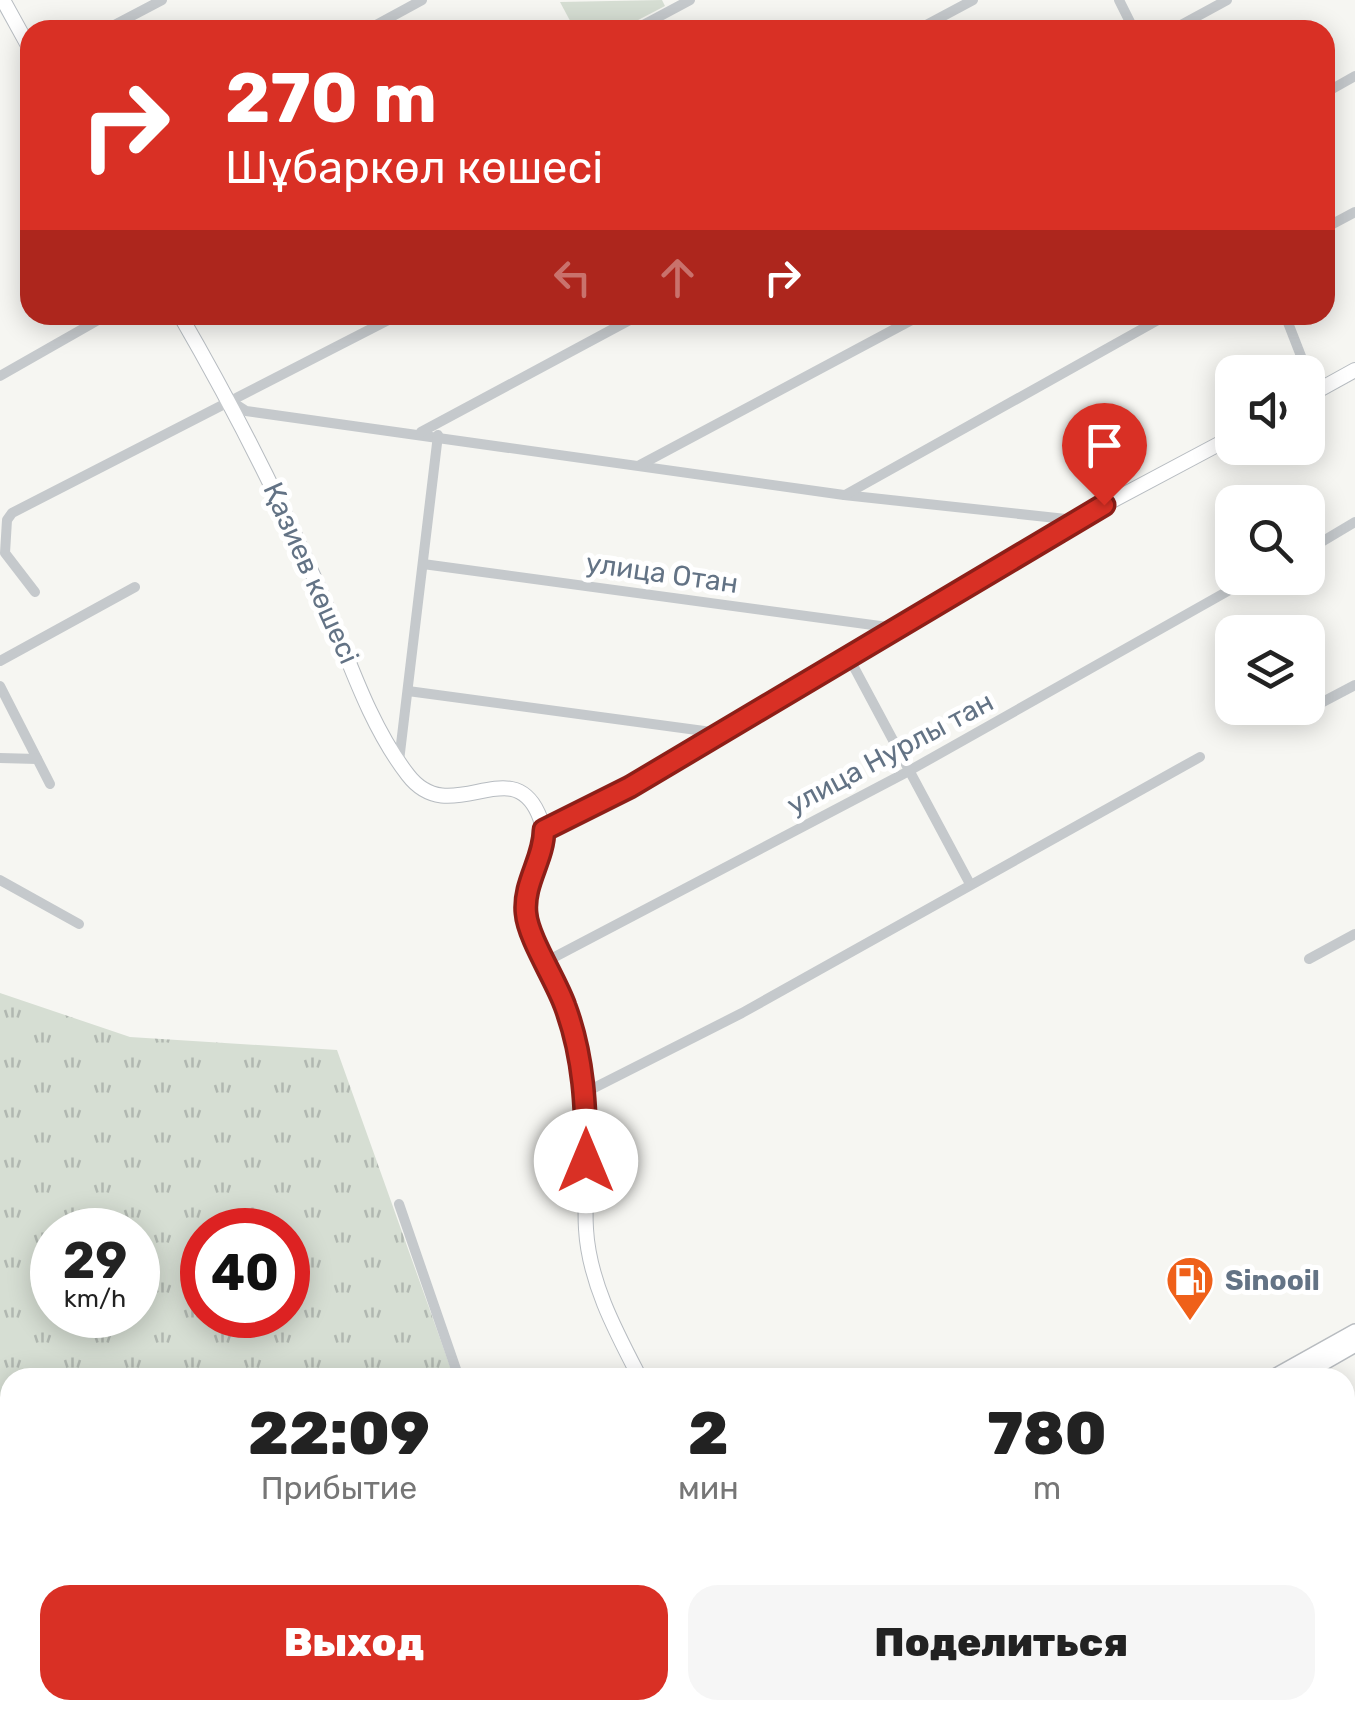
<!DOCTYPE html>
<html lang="ru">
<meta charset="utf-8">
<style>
body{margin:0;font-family:Rubik,sans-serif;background:#f6f6f6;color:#222;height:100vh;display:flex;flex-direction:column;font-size:38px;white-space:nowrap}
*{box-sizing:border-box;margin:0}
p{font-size:32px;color:#767676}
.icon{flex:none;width:55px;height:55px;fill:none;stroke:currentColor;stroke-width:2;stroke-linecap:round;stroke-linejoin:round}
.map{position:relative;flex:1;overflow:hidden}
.side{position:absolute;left:0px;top:1368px;width:1355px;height:352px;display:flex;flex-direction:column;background:#fff;border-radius:30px 30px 0 0;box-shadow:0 5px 25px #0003}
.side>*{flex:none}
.guide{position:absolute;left:20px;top:20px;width:1315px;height:305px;border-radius:30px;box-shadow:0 5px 25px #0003;background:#d93025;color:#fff;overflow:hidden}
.tools{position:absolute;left:1215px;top:355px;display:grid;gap:20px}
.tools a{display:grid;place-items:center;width:110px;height:110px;border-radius:20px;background:#fff;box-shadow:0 5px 25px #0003;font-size:50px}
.speed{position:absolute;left:30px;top:1208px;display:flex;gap:20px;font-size:50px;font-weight:700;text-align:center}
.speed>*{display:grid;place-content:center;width:130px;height:130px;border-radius:50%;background:#fff;box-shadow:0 5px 25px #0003;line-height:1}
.speed small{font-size:25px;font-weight:400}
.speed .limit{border:15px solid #d22;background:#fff;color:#111}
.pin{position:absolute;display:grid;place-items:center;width:85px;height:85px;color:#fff;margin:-102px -42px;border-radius:50% 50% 50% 0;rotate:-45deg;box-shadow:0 0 10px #0007}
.pin .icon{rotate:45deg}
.me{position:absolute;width:110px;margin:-55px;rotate:0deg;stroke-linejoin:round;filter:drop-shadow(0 0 8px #0008)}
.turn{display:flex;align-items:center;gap:35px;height:210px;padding:0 40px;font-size:45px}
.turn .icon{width:130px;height:130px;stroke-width:2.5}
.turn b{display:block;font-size:70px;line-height:85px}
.lanes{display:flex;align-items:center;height:95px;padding:0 40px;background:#0003;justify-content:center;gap:50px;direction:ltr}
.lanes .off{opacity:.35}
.eta{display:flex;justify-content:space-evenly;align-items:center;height:170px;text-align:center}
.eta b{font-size:60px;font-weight:800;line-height:70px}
.cta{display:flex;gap:20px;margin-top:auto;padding:20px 40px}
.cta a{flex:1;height:115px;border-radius:30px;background:#d93025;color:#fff;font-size:40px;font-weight:800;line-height:115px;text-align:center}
.cta a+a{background:#f6f6f6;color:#222}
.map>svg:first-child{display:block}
.park{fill:url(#park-tufts);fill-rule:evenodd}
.pitch{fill:#d6ded3}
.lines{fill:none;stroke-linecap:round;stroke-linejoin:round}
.secondary-casing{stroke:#b7bcc1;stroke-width:16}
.primary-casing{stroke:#b8bcc0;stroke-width:18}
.street{stroke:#c5c9cc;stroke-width:10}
.secondary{stroke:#fff;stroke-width:14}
.primary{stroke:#fff;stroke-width:15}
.route-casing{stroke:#8d1f18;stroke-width:25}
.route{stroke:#d93025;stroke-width:18}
.labels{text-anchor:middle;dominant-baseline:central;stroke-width:10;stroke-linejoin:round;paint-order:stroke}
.street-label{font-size:28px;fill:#637385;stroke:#fff}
.poi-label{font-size:28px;font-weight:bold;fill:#637385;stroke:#fff;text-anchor:start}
</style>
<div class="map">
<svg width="1355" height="1718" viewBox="0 0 1355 1718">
<defs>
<pattern id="park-tufts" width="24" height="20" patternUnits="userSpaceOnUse" patternTransform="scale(2.5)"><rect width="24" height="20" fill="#d6ded3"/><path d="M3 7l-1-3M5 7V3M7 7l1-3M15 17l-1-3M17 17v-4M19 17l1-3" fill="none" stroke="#b1b8b1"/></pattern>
</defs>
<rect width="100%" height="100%" fill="#f6f6f2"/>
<path class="park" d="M0,993l130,44 207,13 115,322 -18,6h-424v332h482l-1,8h-491zM52,1230h86v85h-86zM202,1230h86v85h-86z"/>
<path class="pitch" d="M662,0l3,6 -46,24h-44l-15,-28z"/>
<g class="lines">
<g class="secondary-casing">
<g id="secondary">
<path d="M3,0l27,49"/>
<path d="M180,315c51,88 96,176 137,269 28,63 49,137 91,191 42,55 102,-23 130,38 17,35 -17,66 -12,102 2,18 18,37 25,55 15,38 25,76 34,116 9,45 -2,97 1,143 3,53 30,103 54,149"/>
<path d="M1308,396l47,-26"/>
<path d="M544,830l52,-23 480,-287 156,-83"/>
</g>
</g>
<g class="primary-casing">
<g id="primary">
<path d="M1273,1378l82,-46"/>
<path d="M1296,1378l59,-34"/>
<path d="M672,1718l14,-8"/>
<path d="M696,1718l14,-8"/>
</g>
</g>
<g class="street">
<path d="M1119,0l15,30"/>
<path d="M105,30l57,-30"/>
<path d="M367,30l55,-30"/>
<path d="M634,30l56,-30"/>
<path d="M917,30l56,-30"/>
<path d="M1172,30l55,-30"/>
<path d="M1325,93l30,-17"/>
<path d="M1325,228l30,-16"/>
<path d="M1285,315l30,77"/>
<path d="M0,376l107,-61"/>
<path d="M229,400l17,11 598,84 231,25"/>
<path d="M421,432l218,-117"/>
<path d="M640,465l281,-150"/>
<path d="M845,495l322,-180"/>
<path d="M1308,550l47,-28"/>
<path d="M423,564l472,64"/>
<path d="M35,592l-30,-39 2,-33 5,-7 386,-198"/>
<path d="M848,656l122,228"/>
<path d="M0,661l135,-74"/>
<path d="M0,686l50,98"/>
<path d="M408,691l311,42"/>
<path d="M1298,715l57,-30"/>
<path d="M0,758l37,1"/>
<path d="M399,761l39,-326"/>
<path d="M0,880l79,44"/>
<path d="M1309,959l46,-25"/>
<path d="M547,961l360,-189 344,-194"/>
<path d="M586,1092l156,-79 458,-256"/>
<path d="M399,1204l60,174"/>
<path d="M1345,1445l10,-6"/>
<path d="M1345,1616l10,17"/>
<path d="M499,1710v8"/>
<path d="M837,1710l4,8"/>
<path d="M861,1710l5,8"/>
<path d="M1013,1710l5,8"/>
<path d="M1135,1710l5,8"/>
<path d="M1261,1710l5,8"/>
<path d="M913,1718l13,-8"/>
</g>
<use href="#secondary" class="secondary"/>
<use href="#primary" class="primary"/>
</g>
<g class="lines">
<g class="route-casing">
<path id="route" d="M586,1161c0,-53 -2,-104 -21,-155 -9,-26 -37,-68 -39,-93 -3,-30 18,-54 18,-83l86,-43 474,-282"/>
</g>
<use href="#route" class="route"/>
</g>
<defs>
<g id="fuel-pin" transform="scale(2.5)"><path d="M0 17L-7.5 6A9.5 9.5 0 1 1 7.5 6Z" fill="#ef6019" stroke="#fff"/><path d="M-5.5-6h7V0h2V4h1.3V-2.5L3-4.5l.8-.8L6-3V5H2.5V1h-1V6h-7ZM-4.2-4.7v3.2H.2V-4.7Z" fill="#fff"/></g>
</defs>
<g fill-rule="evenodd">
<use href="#fuel-pin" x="1190" y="1280"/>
</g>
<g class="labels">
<g class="street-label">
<text transform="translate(311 573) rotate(66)">Қазиев көшесі</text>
<text transform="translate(662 573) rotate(8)">улица Отан</text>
<text transform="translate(890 753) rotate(-28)">улица Нурлы тан</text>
</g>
<g class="poi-label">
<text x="1225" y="1280">Sinooil</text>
</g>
</g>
</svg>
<div class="tools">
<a><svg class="icon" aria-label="sound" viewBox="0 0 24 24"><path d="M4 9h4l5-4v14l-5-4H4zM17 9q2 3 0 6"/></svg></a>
<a><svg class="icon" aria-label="search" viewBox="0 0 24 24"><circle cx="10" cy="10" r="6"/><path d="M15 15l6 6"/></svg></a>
<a><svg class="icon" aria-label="layers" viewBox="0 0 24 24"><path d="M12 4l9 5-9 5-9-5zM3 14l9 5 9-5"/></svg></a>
</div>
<div class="speed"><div>29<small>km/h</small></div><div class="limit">40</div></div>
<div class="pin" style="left:1104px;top:505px;background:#d93025"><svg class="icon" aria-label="arrive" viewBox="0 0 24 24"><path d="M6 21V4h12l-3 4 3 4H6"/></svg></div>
<svg class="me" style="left:586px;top:1161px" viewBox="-20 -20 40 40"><circle r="19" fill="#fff"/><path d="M0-13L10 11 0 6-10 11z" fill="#d93025"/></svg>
<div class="guide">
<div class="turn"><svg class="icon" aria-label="right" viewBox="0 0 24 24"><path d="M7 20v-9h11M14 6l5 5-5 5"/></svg><div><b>270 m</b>Шұбаркөл көшесі</div></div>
<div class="lanes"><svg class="icon off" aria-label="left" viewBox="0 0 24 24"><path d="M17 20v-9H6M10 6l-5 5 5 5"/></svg><svg class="icon off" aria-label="ahead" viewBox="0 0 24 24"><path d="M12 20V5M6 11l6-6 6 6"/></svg><svg class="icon" aria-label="right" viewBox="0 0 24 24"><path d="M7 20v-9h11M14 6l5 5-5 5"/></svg></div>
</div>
<section class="side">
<div class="eta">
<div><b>22:09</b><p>Прибытие</p></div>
<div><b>2</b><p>мин</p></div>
<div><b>780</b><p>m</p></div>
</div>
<div class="cta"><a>Выход</a><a>Поделиться</a></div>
</section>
</div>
